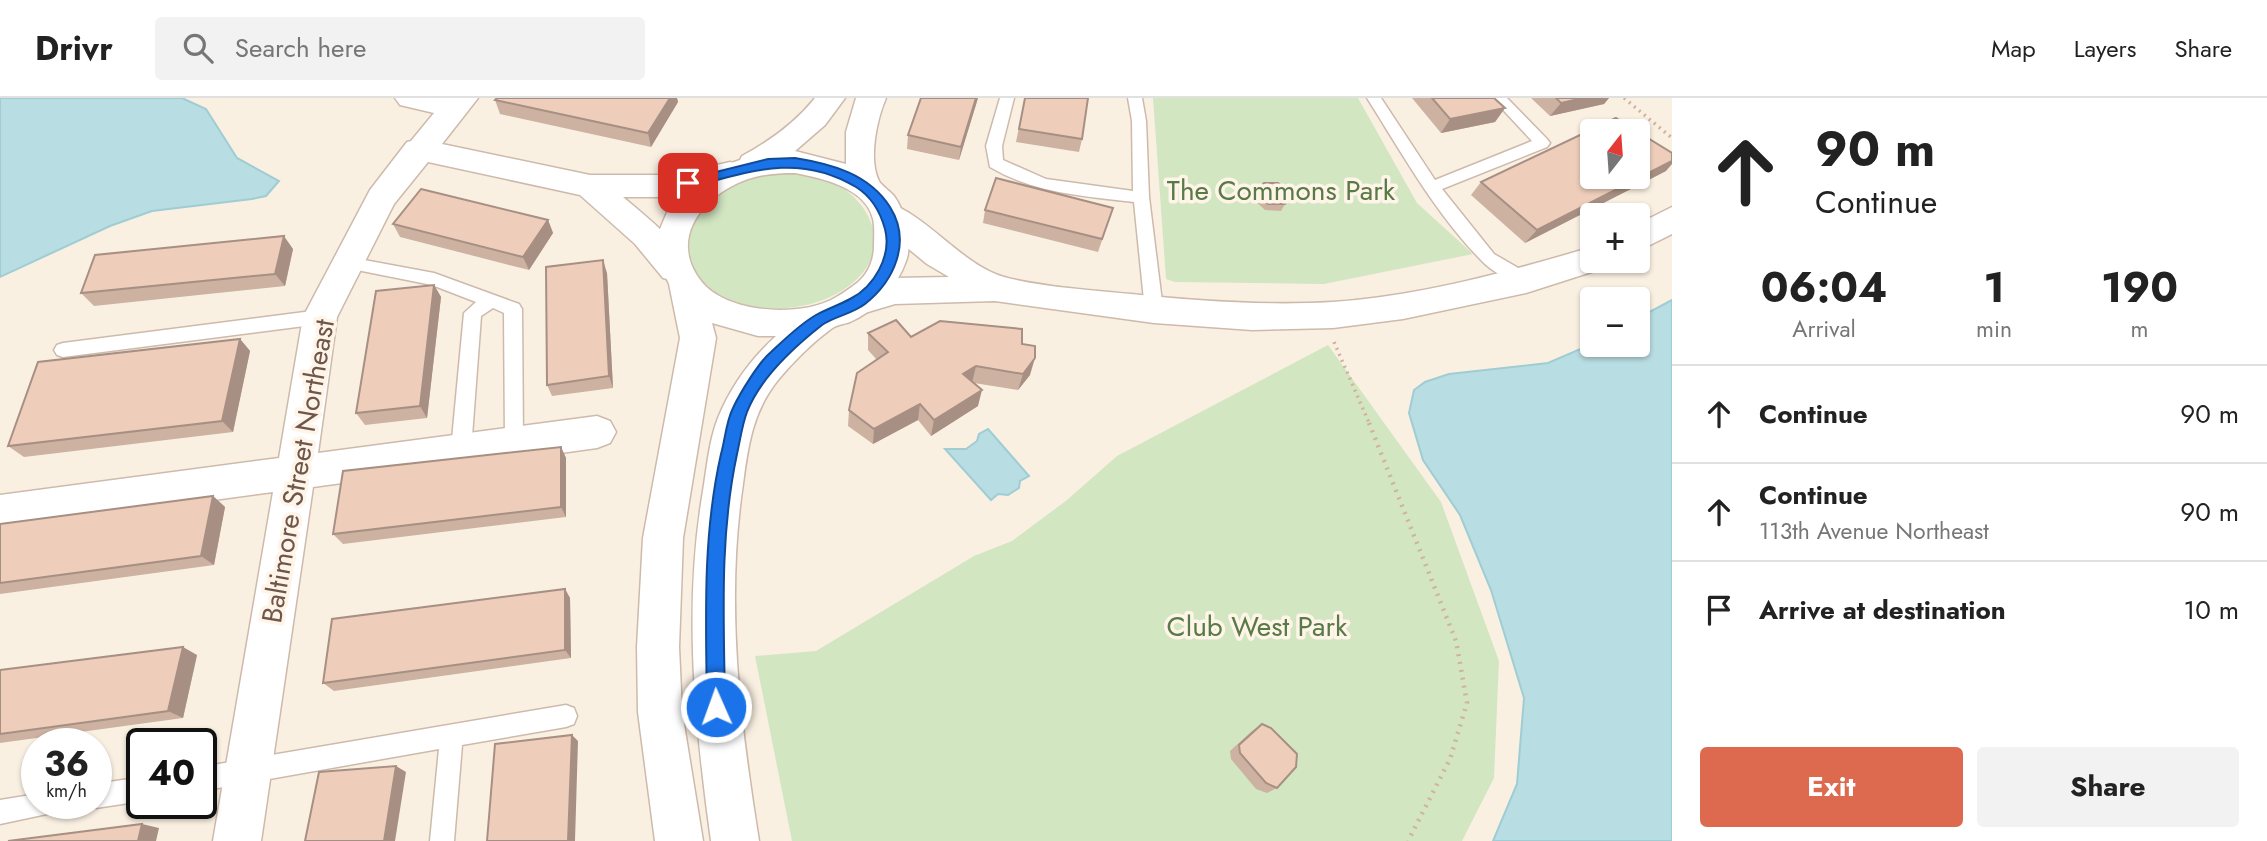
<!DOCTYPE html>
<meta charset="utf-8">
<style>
body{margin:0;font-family:Jost,sans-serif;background:#f2f2f2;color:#222;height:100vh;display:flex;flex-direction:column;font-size:26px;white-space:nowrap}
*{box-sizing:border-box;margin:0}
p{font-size:23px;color:#767676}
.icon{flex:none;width:38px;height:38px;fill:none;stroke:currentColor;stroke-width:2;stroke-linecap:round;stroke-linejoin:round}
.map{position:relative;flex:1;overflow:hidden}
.sheet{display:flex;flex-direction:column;background:#fff;width:595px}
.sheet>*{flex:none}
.guide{background:#fff;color:#222;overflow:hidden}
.needle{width:46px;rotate:17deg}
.fabs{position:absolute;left:1580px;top:21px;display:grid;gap:14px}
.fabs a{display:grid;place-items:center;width:70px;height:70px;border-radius:7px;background:#fff;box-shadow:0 2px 5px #0004;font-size:35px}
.speed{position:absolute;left:21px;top:630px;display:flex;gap:14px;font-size:35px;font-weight:700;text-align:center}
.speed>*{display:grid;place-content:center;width:91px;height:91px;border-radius:50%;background:#fff;box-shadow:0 2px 5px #0004;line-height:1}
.speed small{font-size:18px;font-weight:400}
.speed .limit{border:4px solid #111;border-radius:10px;background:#fff;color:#111}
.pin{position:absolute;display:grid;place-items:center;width:60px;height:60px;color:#fff;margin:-30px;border-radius:14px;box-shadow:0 4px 10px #0006}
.me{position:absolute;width:77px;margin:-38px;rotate:358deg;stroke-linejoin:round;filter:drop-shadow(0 0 5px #0008)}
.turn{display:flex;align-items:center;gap:24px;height:147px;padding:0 28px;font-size:32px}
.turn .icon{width:91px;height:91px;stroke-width:2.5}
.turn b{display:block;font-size:49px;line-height:60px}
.eta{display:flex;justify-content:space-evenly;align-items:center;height:119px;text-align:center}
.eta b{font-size:42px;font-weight:700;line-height:49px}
.cta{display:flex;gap:14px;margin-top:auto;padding:14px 28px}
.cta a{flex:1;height:80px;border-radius:7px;background:#dd6a4e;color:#fff;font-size:28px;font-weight:700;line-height:80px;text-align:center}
.cta a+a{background:#f2f2f2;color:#222}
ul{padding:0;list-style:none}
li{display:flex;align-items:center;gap:21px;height:98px;padding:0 28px;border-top:2px solid #e0e0e0}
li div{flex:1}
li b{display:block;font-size:26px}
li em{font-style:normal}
header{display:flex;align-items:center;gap:42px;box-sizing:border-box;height:98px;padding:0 35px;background:#fff;border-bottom:2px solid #e0e0e0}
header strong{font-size:33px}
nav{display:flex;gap:38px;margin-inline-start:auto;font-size:24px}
.search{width:490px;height:63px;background:#f2f2f2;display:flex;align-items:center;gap:18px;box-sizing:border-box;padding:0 24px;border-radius:7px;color:#767676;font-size:26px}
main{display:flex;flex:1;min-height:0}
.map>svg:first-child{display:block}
.green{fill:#d2e6c2}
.water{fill:#b8dde2;stroke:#9fcdd3;stroke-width:2}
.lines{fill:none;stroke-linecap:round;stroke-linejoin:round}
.service-casing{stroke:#cdbaac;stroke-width:3}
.minor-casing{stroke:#cdbaac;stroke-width:3}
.tertiary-casing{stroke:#cdbaac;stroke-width:3}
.path-far1{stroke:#d2b19f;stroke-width:3.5;stroke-dasharray:2 4.5;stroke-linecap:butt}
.path{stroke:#d2b19f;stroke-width:4.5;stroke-dasharray:2 6;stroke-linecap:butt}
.service{fill:#fff;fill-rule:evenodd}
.minor{fill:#fff;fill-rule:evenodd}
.tertiary{fill:#fff;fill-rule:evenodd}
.wall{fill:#cdb1a1}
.shaded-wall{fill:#a79083}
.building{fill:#eecebb;stroke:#a79083;stroke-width:2}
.route{fill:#1a73e8;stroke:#114b97;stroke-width:2}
.labels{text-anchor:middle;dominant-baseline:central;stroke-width:7;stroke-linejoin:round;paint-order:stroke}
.park-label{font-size:28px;fill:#577a46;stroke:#fef4e8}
.street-label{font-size:28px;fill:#70564a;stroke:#fef4e8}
</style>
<header>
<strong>Drivr</strong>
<div class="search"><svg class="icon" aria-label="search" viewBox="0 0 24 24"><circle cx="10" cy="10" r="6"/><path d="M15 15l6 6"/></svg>Search here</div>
<nav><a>Map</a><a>Layers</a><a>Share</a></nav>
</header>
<main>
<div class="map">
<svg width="1672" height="743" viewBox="0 0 1672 743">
<rect width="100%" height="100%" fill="#faf0e2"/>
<g class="green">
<path d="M1153,0h205l59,105 56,51 -149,30 -149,-2 -9,-3z"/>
<path d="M778,73c20,1 40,2 57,12 36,20 56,63 22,96 -41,39 -128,42 -162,-7 -14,-20 -11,-52 6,-69 7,-7 19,-11 28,-16 7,-4 15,-10 23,-12 8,-3 18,-3 26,-4z"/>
<path d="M1328,247l113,157 58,159 -5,117 -32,63h-670l-37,-185 61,-5 158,-95 38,-15 55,-41 50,-44z"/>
</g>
<g class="water">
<path d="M0,0h182l24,11 31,49 42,23 -13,15 -14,3 -100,12 -42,15 -110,51z"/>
<path d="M1672,202v541h-179l24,-57 7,-86 -33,-108 -31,-75 -37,-55 -14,-47 5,-23 11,-8 24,-8 99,-11 44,-19 46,1v-27z"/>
<path d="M988,331l41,47 -9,5 -1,7 -11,7 -10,-1 -7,6 -46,-51h21l11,-8 2,-7z"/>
</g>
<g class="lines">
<g class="service-casing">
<g id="service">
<path d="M1000,0h14l-12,48 1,14 43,19 87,12 -1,-70 -4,-23h14l4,23 3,76 14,113 -3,5h-12l-3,-5 -11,-108c-51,-6 -100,-9 -144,-35l-4,-21z"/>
<path d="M1367,0h14l54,82 97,-39 -40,-43h15l40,41 3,4 -3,4 -105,42 52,65 38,22 2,4 -2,4c-13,5 -42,-14 -51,-24 -46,-47 -79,-107 -114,-162z"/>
<path d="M348,159l86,16 85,31 3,5 1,134 -2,6 -7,2 -7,-2 -2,-6 -1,-130 -11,-5 -12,8 -10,134 -3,6 -7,2 -7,-2 -3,-6 13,-137 12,-11 -44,-17 -90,-18 -2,-4 2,-4z"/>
<path d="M320,212l6,2 3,5 -3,5 -6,2 -257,33 -6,-2 -3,-5 3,-5 6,-2z"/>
<path d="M566,607l8,3 3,8 -3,8 -8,3 -104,18 -8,96h-24l9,-92 -238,42v-24z"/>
<path d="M142,679v24l-46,7 -8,-4 8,-1v-19z"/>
<path d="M37,696v9h28l-4,8 -61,13v-24z"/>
</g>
</g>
<g class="minor-casing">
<g id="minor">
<path d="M395,0h83l-36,46 148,31h83l57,-13 11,3 5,8 -5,8 -68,16h-50c25,21 53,43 69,72l-5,9 -12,3 -12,-3 -28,-34 -55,-49 -152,-33 -34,42 -57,113 -19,136 279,-37 13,5 6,11 -6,11 -13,5 -284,39 -52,354h-48l60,-349 -273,37v-34l279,-37 24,-141 67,-127 37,-48 4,-1 23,-28 -34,-8z"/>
<path d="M888,105c39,12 74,62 116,74 37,10 88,13 127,17 66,7 134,12 201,8 88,-6 176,-30 260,-55v14h16l-4,7 -78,25 -123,26 -70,9 -81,2 -98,-7 -159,-22 -100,3 -37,11 -12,-4 -5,-9 5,-9 49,-15 54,-1 -22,-13 -50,-41 -5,-8 5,-8z"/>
<path d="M1672,109v27l-34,17v-27z"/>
</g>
</g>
<g class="tertiary-casing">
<path id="tertiary" d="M815,0h30l-20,27 -30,26 51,13v-32l10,-34h30c-9,21 -18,61 -7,83 3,5 11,10 15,15 11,15 19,47 12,65 -9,26 -31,50 -56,61 -6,2 -14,3 -19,7 -19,14 -38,33 -53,51 -25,31 -30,65 -35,104 -18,120 -3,238 16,357h-48c-16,-116 -28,-233 -8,-350 4,-24 6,-50 15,-73 13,-32 33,-59 58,-82h-18l-46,-13 4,15 -33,200 -4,109 3,65 21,129h-48l-17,-129 -1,-65 6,-109 37,-200 -11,-54 -13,-28 1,-20 14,-33 15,-16 25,-17 29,-10 2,-4c28,-15 53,-33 73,-58zM795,75c27,5 71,15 78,46 2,8 1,18 1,27 0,15 -7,31 -21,40 -7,5 -14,10 -22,14 -35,17 -105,13 -130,-19 -34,-44 4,-87 47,-102 15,-5 31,-6 47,-6z"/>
</g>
<g class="path-far1">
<path d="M1624,0l48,40"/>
<path d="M1334,244l36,83"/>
</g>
<path class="path" d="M1369,325l87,218 11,62 -17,56 -42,82"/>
<use href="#service" class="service"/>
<use href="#minor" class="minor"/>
<use href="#tertiary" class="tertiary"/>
</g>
<g class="wall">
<path d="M497,0h180l1,4 -27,45 -151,-33 -5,-14z"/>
<path d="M921,0h57l-19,62 -52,-11 1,-14z"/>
<path d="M1025,0l57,41 -3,13 -63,-10z"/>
<path d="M1412,0h82l11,10 -10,14 -54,11z"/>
<path d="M1531,0h78l-5,6 -54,12z"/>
<path d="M1666,73l-141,72 -54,-48 10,-13z"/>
<path d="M1257,94l34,2 -10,17 -16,-1 -12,-11z"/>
<path d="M1113,110l-15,44 -115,-29 2,-13z"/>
<path d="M548,122l5,13 -24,37 -129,-33 -7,-13z"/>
<path d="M293,151l-8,37 -191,20 -13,-13z"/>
<path d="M607,175l6,115 -61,8 -5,-11z"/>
<path d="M434,187l7,12 -14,121 -62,7 -9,-12z"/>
<path d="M868,235l154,11 8,31 -12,15 -44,-7 4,23 -47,30 -13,-16 -45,24 -25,-18 1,-16 28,-50 -9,-10z"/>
<path d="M240,241l10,12 -17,81 -209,25 -16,-11z"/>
<path d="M561,349l5,11v59l-223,27 -10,-10z"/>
<path d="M213,398l12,11 -11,58 -214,29v-70z"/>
<path d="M565,491l5,9 1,60 -237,33 -11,-8z"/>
<path d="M197,557l-14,63 -183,25v-73z"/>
<path d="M1262,626l15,64 -10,5 -11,-4 -25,-30 -1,-8 22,-20z"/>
</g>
<g class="shaded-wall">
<path d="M670,0h7l1,4 -27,45 -3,-14z"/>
<path d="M976,0h2l-19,62 2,-13z"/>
<path d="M1583,0h26l-5,6 -54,12 11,-13z"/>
<path d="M1505,10l-10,14 -54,11 9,-14z"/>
<path d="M1672,63v3l-6,7 -141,72 12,-13z"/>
<path d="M548,122l5,13 -24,37 -6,-13z"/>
<path d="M284,138l9,13 -8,37 -10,-12z"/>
<path d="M603,162l4,13 6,115 -4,-12z"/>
<path d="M434,187l7,12 -14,121 -7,-12z"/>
<path d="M240,241l10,12 -17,81 -11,-11z"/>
<path d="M1035,260l-5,17 -12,15 5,-16z"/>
<path d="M976,268l-4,17 -9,-9z"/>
<path d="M982,292l-4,16 -47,30 3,-16z"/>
<path d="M920,306l-2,16 -45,24 1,-15z"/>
<path d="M561,349l5,11v59l-5,-10z"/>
<path d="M213,398l12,11 -11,58 -13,-9z"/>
<path d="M565,491l5,9 1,60 -6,-8z"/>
<path d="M183,549l14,8 -14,63 -15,-7z"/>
<path d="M572,637l6,6 -3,100h-7z"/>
<path d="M396,668l10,6 -11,69h-11z"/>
<path d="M142,726l17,4 -3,13h-18z"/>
</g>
<g class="building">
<path d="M497,0h173l-22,35 -153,-33z"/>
<path d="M921,0h55l-15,49 -53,-12z"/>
<path d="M1025,0h63l-6,41 -63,-10z"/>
<path d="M1432,0h62l11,10 -55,11z"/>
<path d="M1556,0h27l-22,5z"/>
<path d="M1616,20l21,13h-45v46h46v-45l34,21v8l-135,69 -56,-48z"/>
<path d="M996,80l117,30 -11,31 -117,-29z"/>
<path d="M1264,85h14l13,11 -6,10h-17l-11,-12z"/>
<path d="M421,91l127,31 -25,37 -130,-33z"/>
<path d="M284,138l-9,38 -194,19 14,-38z"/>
<path d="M603,162l6,116 -62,9 -1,-118z"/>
<path d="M434,187l-14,121 -64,7 20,-122z"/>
<path d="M896,222l15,17 29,-16 82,8v15l13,2v12l-12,16 -47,-8 -13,8 19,16 -48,30 -14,-16 -46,25 -25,-19 8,-37 31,-21 -20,-19z"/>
<path d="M240,241l-18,82 -214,25 30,-84z"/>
<path d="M561,349v60l-228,27 10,-63z"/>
<path d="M213,398l-12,60 -201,27v-59z"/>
<path d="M565,491v61l-242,33 9,-64z"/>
<path d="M183,549l-15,64 -168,23v-64z"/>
<path d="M1262,626l9,4 26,26 -1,13 -19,21 -11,-5 -26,-30 -1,-8z"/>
<path d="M572,637l-4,106h-81l8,-97z"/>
<path d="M396,668l-12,75h-79l14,-69z"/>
<path d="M142,726l-4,17h-130z"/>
</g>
<path class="route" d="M795,60c37,6 74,16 95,49 22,35 4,74 -25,97 -13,10 -30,12 -43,21 -28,22 -62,53 -75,87 -5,13 -7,29 -10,42 -18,84 -13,167 -12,253l-2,6 -7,3 -6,-3 -3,-6c-1,-85 -5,-169 14,-253 4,-14 5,-32 12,-46 7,-15 26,-46 38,-56 14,-13 29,-28 45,-37 11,-6 23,-10 34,-16 24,-12 42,-43 35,-70 -5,-18 -13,-32 -29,-42 -58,-35 -108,-15 -168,1l-7,-5 7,-4 80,-20z"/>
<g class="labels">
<g class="park-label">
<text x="1281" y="92">The Commons Park</text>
<text x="1257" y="528">Club West Park</text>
</g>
<g class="street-label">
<text transform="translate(298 373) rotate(-80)">Baltimore Street Northeast</text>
</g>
</g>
</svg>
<div class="fabs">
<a><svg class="needle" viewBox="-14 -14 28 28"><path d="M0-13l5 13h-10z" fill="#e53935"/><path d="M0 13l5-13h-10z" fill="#767676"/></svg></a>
<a>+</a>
<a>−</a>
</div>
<div class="speed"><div>36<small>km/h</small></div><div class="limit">40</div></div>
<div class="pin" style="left:688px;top:85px;background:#d93025"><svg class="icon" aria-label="arrive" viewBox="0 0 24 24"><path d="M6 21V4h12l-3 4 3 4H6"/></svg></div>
<svg class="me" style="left:716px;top:609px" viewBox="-20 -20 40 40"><circle r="17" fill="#1a73e8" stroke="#fff" stroke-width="3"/><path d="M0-11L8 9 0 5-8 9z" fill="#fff"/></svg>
</div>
<section class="sheet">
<div class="guide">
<div class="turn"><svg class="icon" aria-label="ahead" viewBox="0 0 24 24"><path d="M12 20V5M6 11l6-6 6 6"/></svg><div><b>90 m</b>Continue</div></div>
</div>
<div class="eta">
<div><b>06:04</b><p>Arrival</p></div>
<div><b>1</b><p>min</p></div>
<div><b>190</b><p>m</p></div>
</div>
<ul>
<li><svg class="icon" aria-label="ahead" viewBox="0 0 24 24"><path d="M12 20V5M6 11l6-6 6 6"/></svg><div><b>Continue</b></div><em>90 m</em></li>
<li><svg class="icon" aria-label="ahead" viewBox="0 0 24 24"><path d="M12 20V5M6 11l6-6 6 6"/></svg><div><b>Continue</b><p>113th Avenue Northeast</p></div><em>90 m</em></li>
<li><svg class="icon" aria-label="arrive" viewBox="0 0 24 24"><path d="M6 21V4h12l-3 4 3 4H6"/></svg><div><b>Arrive at destination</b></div><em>10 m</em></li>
</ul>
<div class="cta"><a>Exit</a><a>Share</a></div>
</section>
</main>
